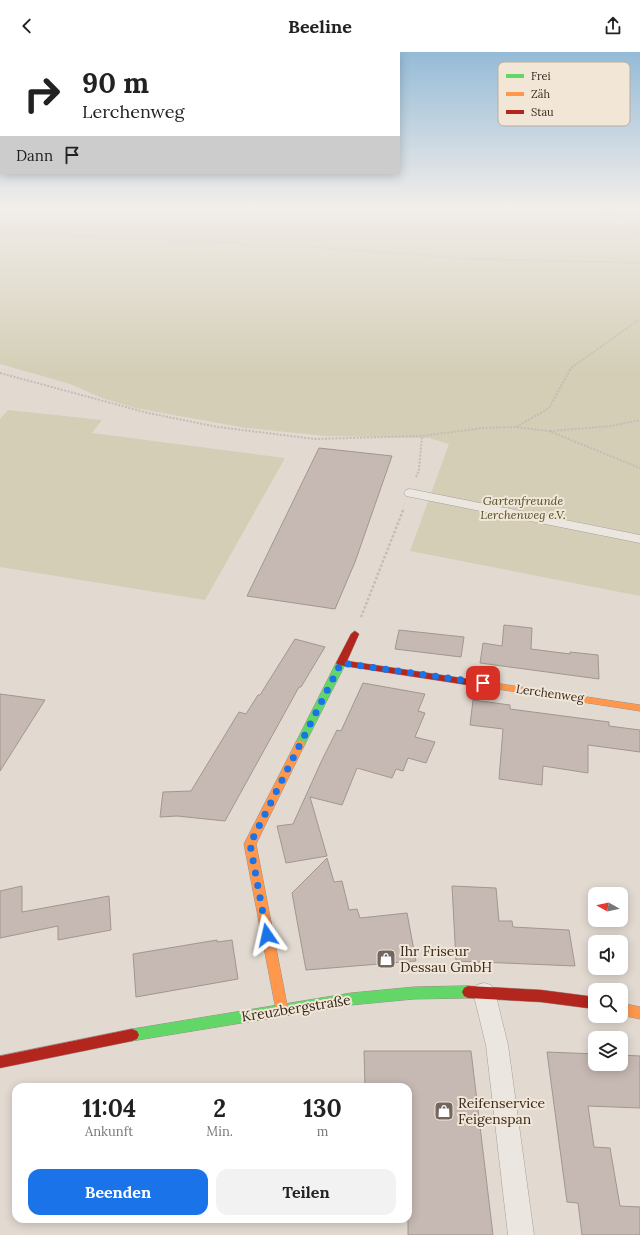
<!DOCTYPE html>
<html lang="de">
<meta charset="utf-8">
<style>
body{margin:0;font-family:Lora,serif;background:#f2f2f2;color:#222;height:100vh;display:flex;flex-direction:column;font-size:15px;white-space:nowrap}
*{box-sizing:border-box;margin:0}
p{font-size:13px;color:#767676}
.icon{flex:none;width:22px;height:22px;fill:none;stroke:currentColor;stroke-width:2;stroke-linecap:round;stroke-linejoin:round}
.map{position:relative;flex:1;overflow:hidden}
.details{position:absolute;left:12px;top:1031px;width:400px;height:140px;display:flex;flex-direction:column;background:#fff;border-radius:12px;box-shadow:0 2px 10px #0003}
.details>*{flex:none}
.top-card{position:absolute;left:0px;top:0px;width:400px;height:122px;box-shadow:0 2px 10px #0003;background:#fff;color:#222;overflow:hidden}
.needle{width:26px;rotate:278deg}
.tools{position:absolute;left:588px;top:835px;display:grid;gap:8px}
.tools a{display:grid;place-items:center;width:40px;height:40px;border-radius:8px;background:#fff;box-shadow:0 2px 10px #0003;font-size:20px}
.pin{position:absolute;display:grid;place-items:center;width:34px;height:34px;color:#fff;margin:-17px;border-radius:8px;box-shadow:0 2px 6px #0006}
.me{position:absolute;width:44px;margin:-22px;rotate:349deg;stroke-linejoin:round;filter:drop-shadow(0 0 3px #0008)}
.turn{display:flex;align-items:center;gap:14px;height:84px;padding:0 16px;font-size:18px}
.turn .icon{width:52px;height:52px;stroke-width:2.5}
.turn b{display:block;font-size:28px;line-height:34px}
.then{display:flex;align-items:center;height:38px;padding:0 16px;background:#0003;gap:8px;font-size:15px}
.eta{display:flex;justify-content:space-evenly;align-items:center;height:68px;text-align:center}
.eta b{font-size:24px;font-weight:700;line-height:28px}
.button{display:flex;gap:8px;margin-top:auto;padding:8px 16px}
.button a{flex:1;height:46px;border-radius:12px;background:#1a73e8;color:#fff;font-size:16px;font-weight:700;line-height:46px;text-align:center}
.button a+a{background:#f2f2f2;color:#222}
header{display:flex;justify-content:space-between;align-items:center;height:52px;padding:0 16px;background:#fff;font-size:18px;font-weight:700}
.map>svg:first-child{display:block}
.green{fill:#d3ceb5}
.building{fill:#c6b8b2;stroke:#a29690}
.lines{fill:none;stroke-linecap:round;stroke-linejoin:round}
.lane-casing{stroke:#a8a099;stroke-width:1}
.fast-casing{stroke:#978f89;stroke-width:1}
.slow-casing{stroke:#978f89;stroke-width:1}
.jam-casing{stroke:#978f89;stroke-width:1}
.path-far2{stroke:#c3bdb8;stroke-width:1.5;stroke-dasharray:1.5 1;stroke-linecap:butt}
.path-far1{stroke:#c3bdb8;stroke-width:2;stroke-dasharray:2 1.5;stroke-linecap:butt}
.path{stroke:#c3bdb8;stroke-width:2.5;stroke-dasharray:2.5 2;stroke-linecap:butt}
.lane{fill:#ebe6e0;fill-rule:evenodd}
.fast{fill:#63d668;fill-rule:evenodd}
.slow{fill:#ff974d;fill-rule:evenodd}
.jam{fill:#b3261e;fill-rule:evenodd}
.route{stroke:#1a73e8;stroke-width:7;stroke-dasharray:0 12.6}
.labels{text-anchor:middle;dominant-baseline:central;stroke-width:4;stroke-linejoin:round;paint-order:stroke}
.park-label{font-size:12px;font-style:italic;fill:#4d502a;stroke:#f2e6d7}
.street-label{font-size:12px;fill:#362821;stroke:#f2e6d7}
.near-poi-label{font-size:14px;fill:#362821;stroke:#f2e6d7;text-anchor:start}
.near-street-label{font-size:14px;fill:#362821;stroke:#f2e6d7}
.key{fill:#f2e6d7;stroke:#baada0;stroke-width:1}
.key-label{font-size:11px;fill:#362821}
</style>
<header><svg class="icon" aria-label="back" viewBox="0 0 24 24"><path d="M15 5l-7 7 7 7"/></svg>Beeline<svg class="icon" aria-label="share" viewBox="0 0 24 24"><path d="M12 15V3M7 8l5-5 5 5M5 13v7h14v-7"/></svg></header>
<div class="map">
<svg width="640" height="1183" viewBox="0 0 640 1183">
<rect width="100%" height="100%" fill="#e2dad1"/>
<g class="green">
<path d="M0,156h640v388l-230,-45 39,-107 -20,-6 -103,-2 -80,-8 -111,-20 -33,-10 -32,-14 -70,-20z"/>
<path d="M8,358l94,10 -10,13 193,25 -80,142 -205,-33v-148z"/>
</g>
<g class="building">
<path d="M319,396l73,8 -37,106 -20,47 -88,-13z"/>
<path d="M504,573l28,3 -1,21 39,5v-2l28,3 1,24 -119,-16 3,-20 19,3z"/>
<path d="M399,578l65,7 -3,20 -66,-8z"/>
<path d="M295,587l30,8 -24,40h-2l-74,134 -48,-5 -17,1 3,-25 28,-1 48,-79 7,2 12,-19h2z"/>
<path d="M363,631l62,11 -7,17 7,2 -10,24 20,5 -9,21 -18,-5 -5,13 -7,-2 -4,9 -35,-10 -15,37 -32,-8 17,59 -41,7 -9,-37 16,-2 29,-64 15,-30 4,1z"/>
<path d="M0,642l45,6 -45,71z"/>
<path d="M473,648l37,5v4l99,13v4l31,4v22l-52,-7v28l-45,-7 -1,19 -43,-6 4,-50 -33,-4z"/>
<path d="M327,806l7,24 8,-1 7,29 8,-1 3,9 47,-5 9,48 -110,9 -14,-77z"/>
<path d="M22,834v26l87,-16 2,34 -53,10v-14l-58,12v-47z"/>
<path d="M452,834l44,2 3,33h13l1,6 56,3 6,36 -119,-5z"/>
<path d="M217,888v2l15,-2 6,39 -102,18 -3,-43z"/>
<path d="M364,999h107l22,184h-85v-148h-43z"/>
<path d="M547,1000l48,2v10h26v-9l19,1v52l-52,-2 6,41 16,1 10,58 20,1v28h-58l-4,-32 -11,-1z"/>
</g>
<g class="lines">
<g class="lane-casing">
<g id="lane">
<path d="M410,437l230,46v8l-234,-47 -2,-3 2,-3z"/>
<path d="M484,931l7,2 4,7 13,53 26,190h-26l-22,-190 -13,-53 4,-7z"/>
</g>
</g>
<g class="fast-casing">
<g id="fast">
<path d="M341,608l5,3 -41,81 -1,2h-8l-1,-2 41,-81z"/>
<path d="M468,934l4,2 2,4 -2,4 -4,2 -54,1 -63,6 -219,36 -5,-2 -2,-4 2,-4 5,-2 219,-36 63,-6z"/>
</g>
</g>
<g class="slow-casing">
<g id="slow">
<path d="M468,627l172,26v6l-175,-27 -2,-2 2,-2z"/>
<path d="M300,688l4,2 1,2 -49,100 32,166 -1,4 -5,2 -5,-2 -1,-4 -32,-166 51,-100 1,-2z"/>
<path d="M621,951l19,4v12l-19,-4z"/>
</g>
</g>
<g class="jam-casing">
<g id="jam">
<path d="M355,579l4,3 -12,27 121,18 5,3 -5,3 -130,-20 -2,-2 15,-29z"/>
<path d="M468,934l73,4 54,7v12l-54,-7 -73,-4 -4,-2 -2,-4 2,-4z"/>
<path d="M132,977l5,2 2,4 -2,4 -5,2 -132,27v-12z"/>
</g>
</g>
<g class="path-far2">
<path d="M582,156l17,3h41"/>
<path d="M603,160l22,8 15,15"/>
<path d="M0,180l314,15 160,12 166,4"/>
<path d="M629,275l11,-8"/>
</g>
<g class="path-far1">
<path d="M0,321l148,40 70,14 97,12 107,-3 61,-8 32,-1 34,4 91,37"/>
<path d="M516,375l33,-19 22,-40 59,-42"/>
<path d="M550,379l61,-5 29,-6"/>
<path d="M416,425l3,-7 3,-34"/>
</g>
<path class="path" d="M361,565l43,-109"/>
<use href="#lane" class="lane"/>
<use href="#fast" class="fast"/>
<use href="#slow" class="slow"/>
<use href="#jam" class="jam"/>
</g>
<linearGradient id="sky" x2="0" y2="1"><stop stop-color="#95bbd7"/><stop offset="0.48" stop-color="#f2eeea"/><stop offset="1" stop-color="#f2eeea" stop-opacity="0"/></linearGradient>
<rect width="640" height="322" fill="url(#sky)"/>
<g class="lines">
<path class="route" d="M267,883l-17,-91 91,-181 142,20"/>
</g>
<defs>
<g id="shop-square" transform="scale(1)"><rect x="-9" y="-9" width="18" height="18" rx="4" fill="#72665f" stroke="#f2e6d7"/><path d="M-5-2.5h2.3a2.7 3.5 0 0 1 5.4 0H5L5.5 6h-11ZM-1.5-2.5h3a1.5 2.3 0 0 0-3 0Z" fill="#fff"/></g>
</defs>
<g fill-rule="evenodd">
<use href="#shop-square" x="386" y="907"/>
<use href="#shop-square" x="444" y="1059"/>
</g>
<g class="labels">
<g class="park-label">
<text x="523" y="448">Gartenfreunde<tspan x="523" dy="14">Lerchenweg e.V.</tspan></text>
</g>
<g class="street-label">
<text transform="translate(550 641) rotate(8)">Lerchenweg</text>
</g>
<g class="near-poi-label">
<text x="400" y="899">Ihr Friseur<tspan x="400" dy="16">Dessau GmbH</tspan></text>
<text x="458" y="1051">Reifenservice<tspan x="458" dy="16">Feigenspan</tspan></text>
</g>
<g class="near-street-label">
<text transform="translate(296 956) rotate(-9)">Kreuzbergstraße</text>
</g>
</g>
<rect x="498" y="10" width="132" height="64" rx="6" class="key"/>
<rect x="506" y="22" width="18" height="4" fill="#63d668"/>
<rect x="506" y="40" width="18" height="4" fill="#ff974d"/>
<rect x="506" y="58" width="18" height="4" fill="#b3261e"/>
<g class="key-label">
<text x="531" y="28">Frei</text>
<text x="531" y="46">Zäh</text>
<text x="531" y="64">Stau</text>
</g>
</svg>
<div class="tools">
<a><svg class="needle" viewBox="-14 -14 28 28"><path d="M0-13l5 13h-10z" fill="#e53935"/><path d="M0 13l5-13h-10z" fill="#767676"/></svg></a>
<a><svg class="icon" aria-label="sound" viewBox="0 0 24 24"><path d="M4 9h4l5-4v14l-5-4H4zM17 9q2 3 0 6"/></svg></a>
<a><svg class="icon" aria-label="search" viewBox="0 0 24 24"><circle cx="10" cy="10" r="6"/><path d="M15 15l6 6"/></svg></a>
<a><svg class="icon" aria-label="layers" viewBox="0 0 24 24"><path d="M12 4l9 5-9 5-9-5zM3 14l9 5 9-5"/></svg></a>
</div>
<div class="pin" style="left:483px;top:631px;background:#d93025"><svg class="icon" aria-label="arrive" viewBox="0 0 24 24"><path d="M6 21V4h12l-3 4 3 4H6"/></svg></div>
<svg class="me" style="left:267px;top:883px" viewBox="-20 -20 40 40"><path d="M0-17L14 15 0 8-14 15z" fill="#1a73e8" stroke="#fff" stroke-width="4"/></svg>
<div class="top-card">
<div class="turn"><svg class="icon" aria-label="right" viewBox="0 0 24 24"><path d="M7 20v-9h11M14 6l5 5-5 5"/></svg><div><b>90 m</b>Lerchenweg</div></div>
<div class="then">Dann<svg class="icon" aria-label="arrive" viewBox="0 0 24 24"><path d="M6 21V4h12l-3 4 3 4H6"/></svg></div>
</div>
<section class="details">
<div class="eta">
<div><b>11:04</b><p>Ankunft</p></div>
<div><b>2</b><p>Min.</p></div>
<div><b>130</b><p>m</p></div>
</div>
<div class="button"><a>Beenden</a><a>Teilen</a></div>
</section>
</div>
